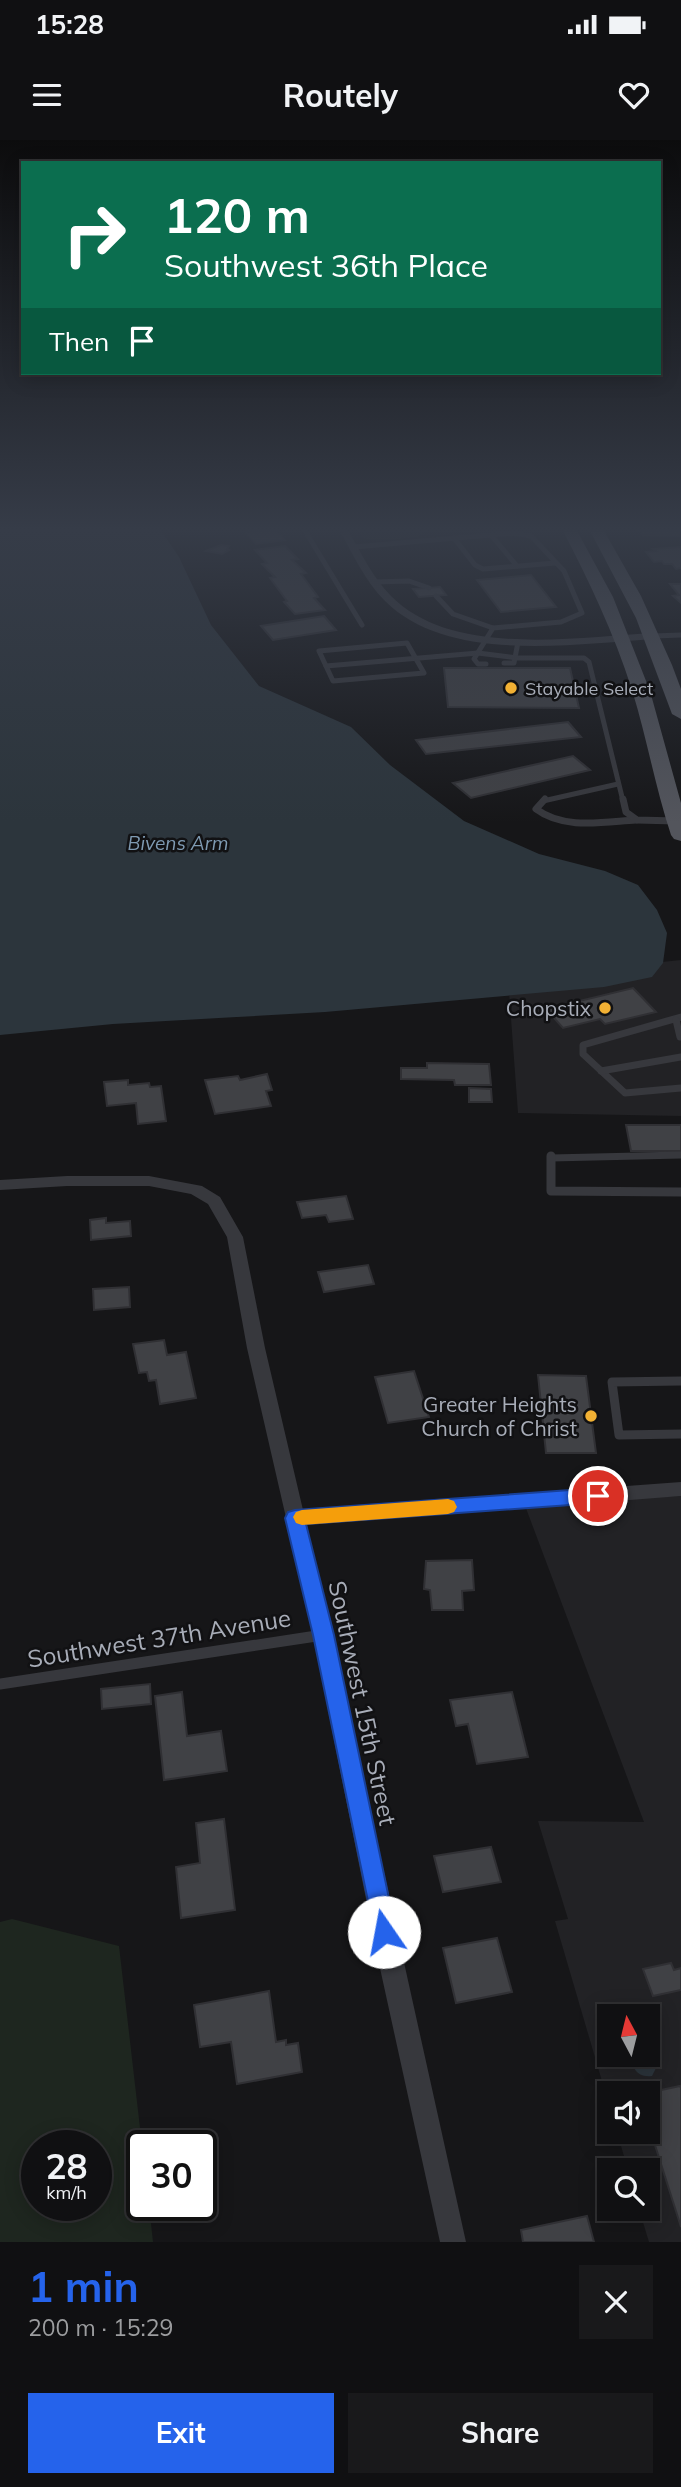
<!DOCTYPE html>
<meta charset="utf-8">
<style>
body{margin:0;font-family:Mulish,sans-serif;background:#19191b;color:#f1f3f6;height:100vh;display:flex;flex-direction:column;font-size:26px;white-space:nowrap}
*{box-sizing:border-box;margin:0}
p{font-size:23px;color:#9c9d9f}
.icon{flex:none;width:38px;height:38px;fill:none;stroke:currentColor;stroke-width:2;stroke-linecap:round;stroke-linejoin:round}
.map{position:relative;height:2102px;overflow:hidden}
.details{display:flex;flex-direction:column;background:#101012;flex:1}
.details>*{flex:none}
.top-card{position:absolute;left:21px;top:21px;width:640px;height:214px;border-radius:0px;box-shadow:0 4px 18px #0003,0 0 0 2px #303032;background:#0b6e4f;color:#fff;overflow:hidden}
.needle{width:46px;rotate:353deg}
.controls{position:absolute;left:597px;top:1864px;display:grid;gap:14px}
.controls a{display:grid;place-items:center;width:63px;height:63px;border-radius:0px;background:#101012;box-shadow:0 4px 18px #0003,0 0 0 2px #303032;font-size:35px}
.speed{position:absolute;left:21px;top:1990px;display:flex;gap:14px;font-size:35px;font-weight:700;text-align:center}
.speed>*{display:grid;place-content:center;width:91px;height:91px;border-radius:50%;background:#101012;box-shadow:0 4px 18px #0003,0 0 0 2px #303032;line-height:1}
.speed small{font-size:18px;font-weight:400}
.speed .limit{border:4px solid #111;border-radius:10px;background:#fff;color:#111}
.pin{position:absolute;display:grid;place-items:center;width:60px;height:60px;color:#fff;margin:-30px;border:4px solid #fff;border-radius:50%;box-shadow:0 2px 7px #0007}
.me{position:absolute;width:77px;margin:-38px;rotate:348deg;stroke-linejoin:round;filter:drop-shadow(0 0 5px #0008)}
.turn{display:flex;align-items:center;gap:24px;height:147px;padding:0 28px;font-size:32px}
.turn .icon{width:91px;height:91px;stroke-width:2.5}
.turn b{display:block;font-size:49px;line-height:60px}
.then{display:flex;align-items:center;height:66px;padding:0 28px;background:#0003;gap:14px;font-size:26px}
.round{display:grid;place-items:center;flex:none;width:74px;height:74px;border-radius:0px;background:#19191b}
.headline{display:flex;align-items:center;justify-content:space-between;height:119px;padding:0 28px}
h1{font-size:42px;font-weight:700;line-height:52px;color:#2563eb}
.action{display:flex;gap:14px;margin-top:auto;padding:14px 28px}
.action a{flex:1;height:80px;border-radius:0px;background:#2563eb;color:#fff;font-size:28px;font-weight:700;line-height:80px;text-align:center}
.action a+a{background:#19191b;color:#f1f3f6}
.status{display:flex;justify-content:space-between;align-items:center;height:49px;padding:0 35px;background:#101012;direction:ltr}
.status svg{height:19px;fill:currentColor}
header{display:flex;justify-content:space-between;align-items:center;height:91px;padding:0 28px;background:#101012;font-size:32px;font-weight:700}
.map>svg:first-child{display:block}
.built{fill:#222225;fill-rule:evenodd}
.green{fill:#1e261f;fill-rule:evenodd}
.water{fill:#2c353c}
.building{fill:#404145;stroke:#303034;stroke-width:2}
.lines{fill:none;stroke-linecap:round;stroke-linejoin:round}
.service-far3{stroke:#37383d;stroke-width:5}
.service-far2{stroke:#37383d;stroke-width:7}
.service-far1{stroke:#37383d;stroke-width:9}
.service{stroke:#37383d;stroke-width:11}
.minor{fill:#37383d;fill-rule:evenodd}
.primary{fill:#53555c;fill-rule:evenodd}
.route{fill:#2563eb;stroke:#184099;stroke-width:2}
.slow{fill:#f59e0b}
.poi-dot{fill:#f2b134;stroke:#111113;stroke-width:2.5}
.labels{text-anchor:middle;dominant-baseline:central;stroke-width:5;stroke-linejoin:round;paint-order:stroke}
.far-poi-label{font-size:18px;fill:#a8adb8;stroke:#111113;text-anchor:start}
.far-water-label{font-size:19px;font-style:italic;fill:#7f9bb3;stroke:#111113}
.poi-label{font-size:21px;fill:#a8adb8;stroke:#111113;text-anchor:end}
.near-street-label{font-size:24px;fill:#a8adb8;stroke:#111113}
</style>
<div class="status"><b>15:28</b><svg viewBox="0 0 49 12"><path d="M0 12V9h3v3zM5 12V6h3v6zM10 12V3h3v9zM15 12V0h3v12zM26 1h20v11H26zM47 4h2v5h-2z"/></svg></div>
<header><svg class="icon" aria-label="menu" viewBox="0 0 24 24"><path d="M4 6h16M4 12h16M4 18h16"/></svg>Routely<svg class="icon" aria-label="heart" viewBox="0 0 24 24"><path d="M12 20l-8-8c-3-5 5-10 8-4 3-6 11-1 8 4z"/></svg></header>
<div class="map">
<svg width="681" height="2102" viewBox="0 0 681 2102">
<rect width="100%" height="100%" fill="#161618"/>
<g class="built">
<path d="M681,820v156l-163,-3 -10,-135z"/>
<path d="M681,1356v746h-32l-10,-33 9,-1v-38h-20l-11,-38h31v-39h-39v12l-54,-184 13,-2 -30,-98 106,1 -120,-319zM609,1876h39v38h-39z"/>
</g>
<g class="green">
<path d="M357,389h130l-57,2 -14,6 -37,4 -17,-3z"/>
<path d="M12,1779l107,27 23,199v60h7l4,37h-153v-320zM37,2006h59v59h-59z"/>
</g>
<g class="water">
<path d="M0,389h160l19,28 32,68 48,61 92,41 39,38 74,56 75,33 66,17 33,14 19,25 10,23 -4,30 -11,14 -48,10 -279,25 -212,12 -113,11z"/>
<path d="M648,1898l9,28 -5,10c-16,2 -19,-9 -23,-21l19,-1z"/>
</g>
<g class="building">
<path d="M246,389h29l10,11 -29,4 -11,-12h4z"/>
<path d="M638,389h43v7l-38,-1z"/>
<path d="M221,405l8,1 -2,3 2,1 -7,4 -16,-3z"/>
<path d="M285,406l13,13 -6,1 14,13 -5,1 17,23 -4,1 11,12 -30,4 -11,-12 3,-1 -17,-23 5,-1 -13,-13 5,-1 -12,-13z"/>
<path d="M681,407v21l-5,1 -4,-5h-8l-2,-3 -8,1 -8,-10 10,-1 -3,-2z"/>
<path d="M531,435l25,32 -55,5 -24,-32z"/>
<path d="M670,444h11v19l-8,-7 6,-1z"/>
<path d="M440,447l6,8 -27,2 -6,-8z"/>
<path d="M324,476l12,14 -63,10 -12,-14z"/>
<path d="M444,528h126l9,40 -131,-1z"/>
<path d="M568,582l13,15 -155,17 -10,-14z"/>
<path d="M573,616l17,14 -119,28 -18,-15z"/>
<path d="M633,848l23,24 -51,12 -5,-5 -37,9 -17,-19z"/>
<path d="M427,923l62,1 2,21h-36l-1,-5 -53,-1v-11h26z"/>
<path d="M267,934l5,16 -6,1 5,15 -56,8 -10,-34 33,-4 2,4z"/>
<path d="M128,940v5l21,-2 1,4 11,-1 5,35 -28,3 -2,-21 -29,3 -3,-24z"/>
<path d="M469,948l22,1 1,13h-23z"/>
<path d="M626,985h55v26h-50z"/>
<path d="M346,1056l7,23 -24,3 -3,-7 -24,3 -5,-16z"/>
<path d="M106,1078v5l24,-2 1,15 -40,4 -1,-20z"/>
<path d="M368,1125l6,19 -50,8 -6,-20z"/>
<path d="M129,1147l1,20 -36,3 -1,-21z"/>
<path d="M164,1200l3,15 19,-3 10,46 -36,6 -4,-24 -7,1 -2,-9 -8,1 -6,-29z"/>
<path d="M414,1231l15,46 -41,6 -13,-46z"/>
<path d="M538,1235l48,1 10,77h-50z"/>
<path d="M472,1420l2,30 -12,1 1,19h-31l-2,-20 -6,-1 2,-28z"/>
<path d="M150,1544l1,20 -49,5 -1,-20z"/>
<path d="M182,1552l5,44 34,-5 6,40 -63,9 -9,-84z"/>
<path d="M512,1552l16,65 -51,7 -9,-40 -12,2 -6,-26z"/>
<path d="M224,1679l11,91 -54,8 -5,-51 24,-4 -4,-40z"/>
<path d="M491,1707l10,35 -58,10 -9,-36z"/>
<path d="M497,1798l15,54 -56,11 -13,-55z"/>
<path d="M671,1823l3,7 7,-2v22l-28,6 -10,-27z"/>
<path d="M269,1851l7,51 10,-2v5l12,-2 4,29 -65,12 -6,-42 -31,5 -6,-42z"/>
<path d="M680,1946l1,2v139l-33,-104 -1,-30z"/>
<path d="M587,2076l7,26h-71l-2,-12z"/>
</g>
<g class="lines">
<g class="service-far3">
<path d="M304,389l58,96"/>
<path d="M491,395l26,31"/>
<path d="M454,398l21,27 8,4 72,-6"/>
<path d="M354,407l159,-14 18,3 33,35 18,42 -21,9 -68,6 -19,31 4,5h8"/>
<path d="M375,442l34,-1 20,7"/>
<path d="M436,456l17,18 40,14"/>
<path d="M654,496l27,-1"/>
<path d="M407,503l17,30 -91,8 -14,-30z"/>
<path d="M504,523h10l4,-21"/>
<path d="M326,526l152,-13 39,5h67l5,4 34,139"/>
<path d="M543,661l75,-17"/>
</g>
<g class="service-far2">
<path d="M545,659l-9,10c28,21 67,13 100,11"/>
<path d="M623,659l3,13 11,8 39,1"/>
<path d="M681,877l-98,28v9l42,39 56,-5"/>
<path d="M676,880l4,17"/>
<path d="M601,931l80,-14"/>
<path d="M551,1018l130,-3"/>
</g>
<g class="service-far1">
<path d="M551,1016v35l130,1"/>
<path d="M681,1241l-69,1 7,53 62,-1"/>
</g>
<path class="service" d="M0,1544l323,-49"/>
<g class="minor">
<path d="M339,389h8c14,23 25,48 44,67 61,62 185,41 263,37l5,3 -5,3c-81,5 -206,25 -269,-38 -20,-20 -33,-48 -46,-72z"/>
<path d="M67,1036h82l53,10 18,11 23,40 22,111 38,162 378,-28v14l-374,29 159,717h-26l-62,-283 -65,-324 -66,-287 -20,-111 -19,-33 -17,-10 -42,-8h-82l-67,4v-10z"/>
</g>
<g class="primary">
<path d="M562,389h14l37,68 37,94 31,112v38l-7,-2 -3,-4c-16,-48 -24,-97 -39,-145 -18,-57 -43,-109 -70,-161z"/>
<path d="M589,389h14l38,67 31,69 9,24v30l-9,-5 -36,-96z"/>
</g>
</g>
<linearGradient id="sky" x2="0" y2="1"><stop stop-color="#0c0c0d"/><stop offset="0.57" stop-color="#363c48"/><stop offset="1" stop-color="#363c48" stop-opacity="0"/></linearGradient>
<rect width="681" height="683" fill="url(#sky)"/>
<path class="route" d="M598,1348l7,2 3,6 -3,5 -7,2 -292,21 28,111 62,297 -3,8 -9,3 -8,-3 -63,-305 -28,-117 3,-6 7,-2z"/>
<path class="slow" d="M448,1359l6,2 3,6 -3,5 -6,2 -146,11 -6,-2 -3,-6 3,-5 6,-2z"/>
<g class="poi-dot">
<circle cx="511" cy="548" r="7"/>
<circle cx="605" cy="868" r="7"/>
<circle cx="591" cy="1276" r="7"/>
</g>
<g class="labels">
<g class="far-poi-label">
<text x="525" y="548">Stayable Select</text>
</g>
<g class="far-water-label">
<text x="178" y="703">Bivens Arm</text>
</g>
<g class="poi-label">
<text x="591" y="868">Chopstix</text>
<text x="577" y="1264">Greater Heights<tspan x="577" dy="24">Church of Christ</tspan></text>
</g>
<g class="near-street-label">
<text transform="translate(159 1498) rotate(-9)">Southwest 37th Avenue</text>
<text transform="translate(363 1563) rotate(78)">Southwest 15th Street</text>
</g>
</g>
</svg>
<div class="controls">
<a><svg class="needle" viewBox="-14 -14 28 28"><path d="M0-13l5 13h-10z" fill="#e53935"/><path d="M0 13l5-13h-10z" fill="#9c9d9f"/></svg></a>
<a><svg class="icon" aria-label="sound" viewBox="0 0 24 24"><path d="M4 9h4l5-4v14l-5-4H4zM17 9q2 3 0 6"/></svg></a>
<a><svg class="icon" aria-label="search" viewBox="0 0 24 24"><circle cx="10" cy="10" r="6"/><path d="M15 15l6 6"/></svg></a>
</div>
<div class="speed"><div>28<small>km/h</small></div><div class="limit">30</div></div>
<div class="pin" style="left:598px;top:1356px;background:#d93025"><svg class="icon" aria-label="arrive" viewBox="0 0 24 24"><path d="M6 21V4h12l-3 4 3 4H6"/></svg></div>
<svg class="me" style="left:384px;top:1792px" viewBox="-20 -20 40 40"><circle r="19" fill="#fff"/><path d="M0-13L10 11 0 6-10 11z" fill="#2563eb"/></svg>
<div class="top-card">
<div class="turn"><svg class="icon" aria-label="right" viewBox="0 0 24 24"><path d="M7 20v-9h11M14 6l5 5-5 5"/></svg><div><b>120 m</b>Southwest 36th Place</div></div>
<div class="then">Then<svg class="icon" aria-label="arrive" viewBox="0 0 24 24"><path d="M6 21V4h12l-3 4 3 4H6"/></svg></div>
</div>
</div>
<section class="details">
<div class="headline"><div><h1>1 min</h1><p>200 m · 15:29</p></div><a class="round"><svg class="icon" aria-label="close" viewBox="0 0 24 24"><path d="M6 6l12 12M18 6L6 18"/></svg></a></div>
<div class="action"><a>Exit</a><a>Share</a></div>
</section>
